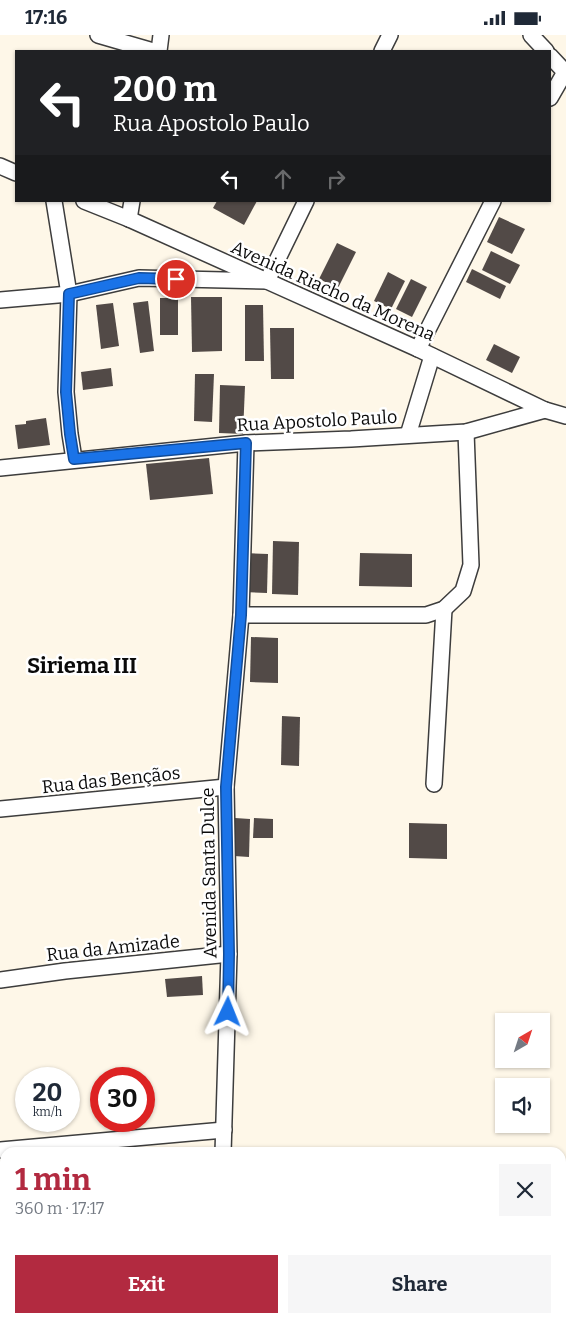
<!DOCTYPE html>
<meta charset="utf-8">
<style>
body{margin:0;font-family:Bitter,serif;background:#f6f6f7;color:#1f2937;height:100vh;display:flex;flex-direction:column;font-size:19px;white-space:nowrap}
*{box-sizing:border-box;margin:0}
p{font-size:16px;color:#747a83}
.icon{flex:none;width:28px;height:28px;fill:none;stroke:currentColor;stroke-width:2;stroke-linecap:round;stroke-linejoin:round}
.map{position:relative;flex:1;overflow:hidden}
.panel{position:absolute;left:0px;top:1112px;width:566px;height:176px;display:flex;flex-direction:column;background:#fff;border-radius:15px 15px 0 0;box-shadow:0 1px 4px #0004}
.panel>*{flex:none}
.banner{position:absolute;left:15px;top:15px;width:536px;height:152px;border-radius:0px;box-shadow:0 1px 4px #0004;background:#202124;color:#fff;overflow:hidden}
.needle{width:32px;rotate:39deg}
.buttons{position:absolute;left:495px;top:978px;display:grid;gap:10px}
.buttons a{display:grid;place-items:center;width:55px;height:55px;border-radius:0px;background:#fff;box-shadow:0 1px 4px #0004;font-size:25px}
.speed{position:absolute;left:15px;top:1032px;display:flex;gap:10px;font-size:25px;font-weight:700;text-align:center}
.speed>*{display:grid;place-content:center;width:65px;height:65px;border-radius:50%;background:#fff;box-shadow:0 1px 4px #0004;line-height:1}
.speed small{font-size:12px;font-weight:400}
.speed .limit{border:8px solid #d22;background:#fff;color:#111}
.pin{position:absolute;display:grid;place-items:center;width:42px;height:42px;color:#fff;margin:-21px;border:2px solid #fff;border-radius:50%;box-shadow:0 1px 5px #0007}
.me{position:absolute;width:55px;margin:-28px;rotate:2deg;stroke-linejoin:round;filter:drop-shadow(0 0 4px #0008)}
.turn{display:flex;align-items:center;gap:18px;height:105px;padding:0 15px;font-size:22px}
.turn .icon{width:65px;height:65px;stroke-width:2.5}
.turn b{display:block;font-size:35px;line-height:42px}
.lanes{display:flex;align-items:center;height:48px;padding:0 15px;background:#0003;justify-content:center;gap:25px;direction:ltr}
.lanes .off{opacity:.35}
.round{display:grid;place-items:center;flex:none;width:52px;height:52px;border-radius:0px;background:#f6f6f7}
.summary{display:flex;align-items:center;justify-content:space-between;height:85px;padding:0 15px}
h1{font-size:30px;font-weight:700;line-height:38px;color:#b22a40}
.button{display:flex;gap:10px;margin-top:auto;padding:10px 15px}
.button a{flex:1;height:58px;border-radius:0px;background:#b22a40;color:#fff;font-size:20px;font-weight:700;line-height:58px;text-align:center}
.button a+a{background:#f6f6f7;color:#1f2937}
.status{display:flex;justify-content:space-between;align-items:center;height:35px;padding:0 25px;background:#fff;direction:ltr}
.status svg{height:14px;fill:currentColor}
.map>svg:first-child{display:block}
.building{fill:#524a47}
.lines{fill:none;stroke-linecap:round;stroke-linejoin:round}
.minor-casing{stroke:#3d3d3d;stroke-width:18}
.minor{stroke:#fff;stroke-width:15}
.route-casing{stroke:#114b97;stroke-width:12}
.route{stroke:#1a73e8;stroke-width:9}
.labels{text-anchor:middle;dominant-baseline:central;stroke-width:5;stroke-linejoin:round;paint-order:stroke}
.street-label{font-size:18px;fill:#0a0a0a;stroke:#fff}
.district-label{font-size:22px;font-weight:bold;fill:#0a0a0a;stroke:#fff}
</style>
<div class="status"><b>17:16</b><svg viewBox="0 0 49 12"><path d="M0 12V9h3v3zM5 12V6h3v6zM10 12V3h3v9zM15 12V0h3v12zM26 1h20v11H26zM47 4h2v5h-2z"/></svg></div>
<div class="map">
<svg width="566" height="1288" viewBox="0 0 566 1288">
<rect width="100%" height="100%" fill="#fef7e8"/>
<g class="building">
<path d="M217,166h40l-13,24 -31,-17z"/>
<path d="M499,182l26,12 -13,25 -25,-12z"/>
<path d="M337,208l19,9 -18,36 -19,-9z"/>
<path d="M491,216l29,14 -10,19 -28,-14z"/>
<path d="M472,234l34,17 -6,13 -34,-17z"/>
<path d="M388,237l17,9 -14,28 -17,-8z"/>
<path d="M411,244l16,8 -15,30 -16,-8z"/>
<path d="M191,262h31v54l-30,1z"/>
<rect x="160" y="263" width="18" height="37"/>
<path d="M148,266l6,50 -14,2 -7,-50z"/>
<path d="M113,268l6,43 -18,3 -5,-44z"/>
<path d="M245,270h18l1,56h-19z"/>
<path d="M270,293h24v51h-23z"/>
<path d="M494,309l26,13 -8,16 -26,-13z"/>
<path d="M111,333l2,18 -30,4 -2,-18z"/>
<path d="M195,339h19l-2,48 -18,-1z"/>
<path d="M220,350l25,1 -2,48 -24,-1z"/>
<path d="M46,383l4,27 -32,4 -3,-24 11,-1v-3z"/>
<path d="M209,423l4,36 -63,6 -4,-36z"/>
<path d="M273,506l26,1 -1,53 -26,-1z"/>
<path d="M243,518l25,1 -1,39 -25,-1z"/>
<path d="M360,518l52,1v33l-53,-1z"/>
<path d="M251,602l27,1v45l-28,-1z"/>
<path d="M282,681l18,1 -1,49 -18,-1z"/>
<path d="M235,783l15,1 -1,38 -15,-1z"/>
<path d="M254,783l19,1v19h-20z"/>
<path d="M409,788l38,1v35l-38,-1z"/>
<path d="M202,941l1,19 -36,2 -2,-18z"/>
</g>
<g class="lines">
<g class="minor-casing">
<g id="minor">
<path d="M98,0l55,16"/>
<path d="M531,0l15,16"/>
<path d="M159,16l2,-16"/>
<path d="M382,16l8,-16"/>
<path d="M550,21l16,17"/>
<path d="M550,63l15,-26"/>
<path d="M0,131l16,7"/>
<path d="M54,166l15,93 -3,98 4,42 4,25"/>
<path d="M84,166l45,18 289,130 127,61 21,6"/>
<path d="M129,184l3,-18"/>
<path d="M0,265l69,-6 70,-16 128,3 39,-80"/>
<path d="M418,314l75,-148"/>
<path d="M408,400l24,-79"/>
<path d="M0,433l246,-25 105,-4 115,-7 79,-22"/>
<path d="M241,580h185l18,-6 19,-18 8,-26 -5,-133"/>
<path d="M434,749l10,-175"/>
<path d="M0,774l226,-22"/>
<path d="M0,945l65,-9 164,-17"/>
<path d="M0,1115l224,-20"/>
<path d="M223,1118l6,-199 -3,-167 15,-172 5,-172"/>
<path d="M217,1288v-4"/>
</g>
</g>
<use href="#minor" class="minor"/>
</g>
<g class="lines">
<g class="route-casing">
<path id="route" d="M176,244l-37,-1 -70,16 -3,98 4,42 4,25 172,-16 -5,172 -15,172 3,167 -1,58"/>
</g>
<use href="#route" class="route"/>
</g>
<g class="labels">
<g class="street-label">
<text transform="translate(333 256) rotate(24)">Avenida Riacho da Morena</text>
<text transform="translate(317 386) rotate(-3)">Rua Apostolo Paulo</text>
<text transform="translate(111 745) rotate(-6)">Rua das Bençãos</text>
<text transform="translate(209 838) rotate(-91)">Avenida Santa Dulce</text>
<text transform="translate(113 913) rotate(-6)">Rua da Amizade</text>
</g>
<g class="district-label">
<text x="82" y="630">Siriema III</text>
</g>
</g>
</svg>
<div class="buttons">
<a><svg class="needle" viewBox="-14 -14 28 28"><path d="M0-13l5 13h-10z" fill="#e53935"/><path d="M0 13l5-13h-10z" fill="#747a83"/></svg></a>
<a><svg class="icon" aria-label="sound" viewBox="0 0 24 24"><path d="M4 9h4l5-4v14l-5-4H4zM17 9q2 3 0 6"/></svg></a>
</div>
<div class="speed"><div>20<small>km/h</small></div><div class="limit">30</div></div>
<div class="pin" style="left:176px;top:244px;background:#d93025"><svg class="icon" aria-label="arrive" viewBox="0 0 24 24"><path d="M6 21V4h12l-3 4 3 4H6"/></svg></div>
<svg class="me" style="left:228px;top:977px" viewBox="-20 -20 40 40"><path d="M0-17L14 15 0 8-14 15z" fill="#1a73e8" stroke="#fff" stroke-width="4"/></svg>
<div class="banner">
<div class="turn"><svg class="icon" aria-label="left" viewBox="0 0 24 24"><path d="M17 20v-9H6M10 6l-5 5 5 5"/></svg><div><b>200 m</b>Rua Apostolo Paulo</div></div>
<div class="lanes"><svg class="icon" aria-label="left" viewBox="0 0 24 24"><path d="M17 20v-9H6M10 6l-5 5 5 5"/></svg><svg class="icon off" aria-label="ahead" viewBox="0 0 24 24"><path d="M12 20V5M6 11l6-6 6 6"/></svg><svg class="icon off" aria-label="right" viewBox="0 0 24 24"><path d="M7 20v-9h11M14 6l5 5-5 5"/></svg></div>
</div>
<section class="panel">
<div class="summary"><div><h1>1 min</h1><p>360 m · 17:17</p></div><a class="round"><svg class="icon" aria-label="close" viewBox="0 0 24 24"><path d="M6 6l12 12M18 6L6 18"/></svg></a></div>
<div class="button"><a>Exit</a><a>Share</a></div>
</section>
</div>
